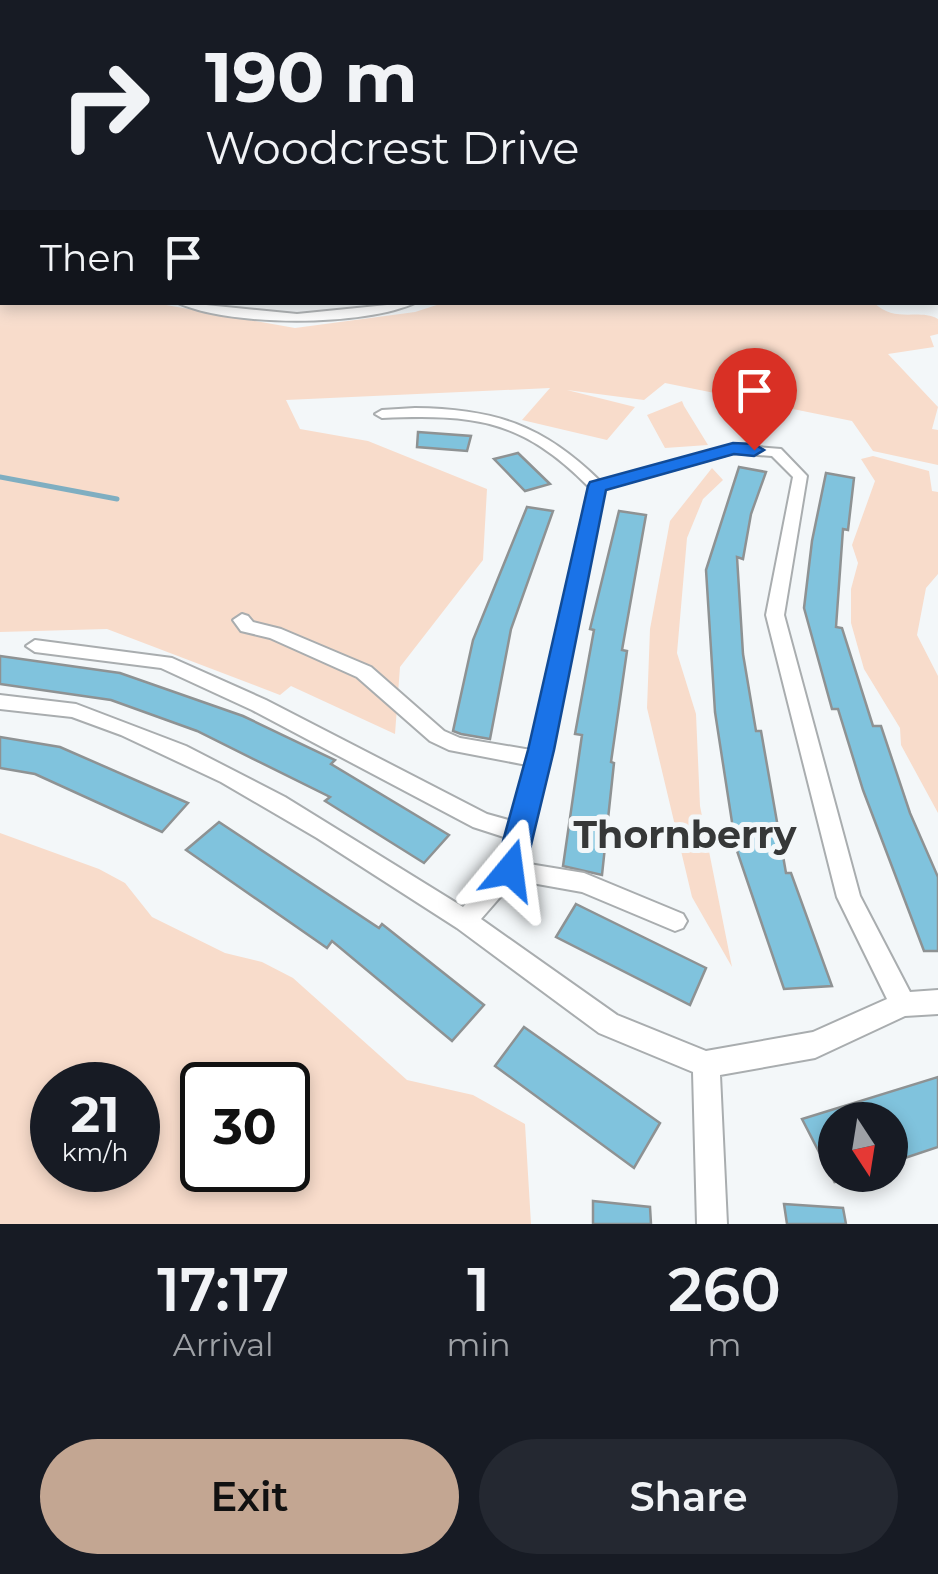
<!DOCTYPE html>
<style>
body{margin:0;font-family:Montserrat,sans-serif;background:#242831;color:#f1f3f6;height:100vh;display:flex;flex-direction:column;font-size:38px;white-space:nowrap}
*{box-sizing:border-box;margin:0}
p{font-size:32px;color:#9ea1a6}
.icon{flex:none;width:55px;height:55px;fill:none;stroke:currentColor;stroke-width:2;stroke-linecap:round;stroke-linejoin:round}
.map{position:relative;height:1224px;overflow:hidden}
.details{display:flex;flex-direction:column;background:#171b24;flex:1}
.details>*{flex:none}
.guide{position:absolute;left:0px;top:0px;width:940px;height:305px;box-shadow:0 5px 15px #0003;background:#171b24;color:#f1f3f6;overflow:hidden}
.needle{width:65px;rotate:168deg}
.fabs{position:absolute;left:818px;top:1102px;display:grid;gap:20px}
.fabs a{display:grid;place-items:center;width:90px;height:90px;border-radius:50%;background:#171b24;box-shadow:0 5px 15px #0003;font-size:50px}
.speed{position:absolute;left:30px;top:1062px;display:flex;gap:20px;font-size:50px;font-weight:700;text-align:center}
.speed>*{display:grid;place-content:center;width:130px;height:130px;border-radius:50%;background:#171b24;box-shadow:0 5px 15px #0003;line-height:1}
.speed small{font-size:25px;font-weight:400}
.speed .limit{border:5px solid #111;border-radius:15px;background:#fff;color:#111}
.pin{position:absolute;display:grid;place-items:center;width:85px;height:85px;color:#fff;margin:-102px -42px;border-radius:50% 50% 50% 0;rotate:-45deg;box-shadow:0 0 10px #0007}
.pin .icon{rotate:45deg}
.me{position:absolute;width:110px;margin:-55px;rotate:16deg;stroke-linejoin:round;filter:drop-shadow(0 0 8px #0008)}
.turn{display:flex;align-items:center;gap:35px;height:210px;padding:0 40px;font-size:45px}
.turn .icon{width:130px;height:130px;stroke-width:2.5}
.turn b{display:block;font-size:70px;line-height:85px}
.then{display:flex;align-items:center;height:95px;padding:0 40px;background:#0003;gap:20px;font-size:38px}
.eta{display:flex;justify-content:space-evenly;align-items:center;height:170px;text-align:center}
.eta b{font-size:60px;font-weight:600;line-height:70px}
.action{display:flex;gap:20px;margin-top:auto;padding:20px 40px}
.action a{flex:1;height:115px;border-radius:60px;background:#c3a692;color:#111;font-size:40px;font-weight:600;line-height:115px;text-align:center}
.action a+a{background:#242831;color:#f1f3f6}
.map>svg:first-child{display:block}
.green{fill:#f8dccb;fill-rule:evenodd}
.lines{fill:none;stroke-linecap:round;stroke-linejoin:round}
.stream{stroke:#7faec1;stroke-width:5}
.building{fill:#80c3dd;stroke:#8e9293;stroke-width:2.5}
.minor-casing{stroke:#a9adaf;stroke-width:4}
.minor{fill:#fff;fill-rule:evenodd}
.route{fill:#1a73e8;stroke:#114b97;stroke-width:2.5}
.labels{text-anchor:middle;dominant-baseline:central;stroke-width:10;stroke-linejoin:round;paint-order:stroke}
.near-neighbourhood-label{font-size:38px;font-weight:bold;fill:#363838;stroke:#f3f7f9}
</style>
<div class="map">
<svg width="938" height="1224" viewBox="0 0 938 1224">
<rect width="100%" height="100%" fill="#f3f7f9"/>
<g class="green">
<path d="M0,160l2,142 153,1 140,25 120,-16 31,-10h427c22,22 45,6 65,17v15l-8,2 4,11 -46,7 50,53 -6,22 6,1v35l-65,-14 -21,-30 -187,-38 -21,17 -77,-10 68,17 -28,33 -85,-20 28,-32 -264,12 14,29 68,12 119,48 -4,71 -83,107 -5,67 -104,-48 -11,9 -173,-66 -107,3z"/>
<path d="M682,401l2,5 24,39 -43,3 -18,-33z"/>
<path d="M873,456l56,15 3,20 6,1v82l-12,14 -9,47 21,41v137l-37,-68 -1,-17 -36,-59 -13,-46v-34l7,-26 -6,-18 23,-64 -14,-22z"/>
<path d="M712,468l11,12 -20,19 -16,39 -10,115 19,61 4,92 32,161 -40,-70 -45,-189 3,-79 20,-108z"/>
<path d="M0,833l99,36 26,14 27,34 73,36 37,9 31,16 114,102 66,15 52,29 6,100h-531zM52,1085h86v85h-86zM288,1085v85h-86v-85z"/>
</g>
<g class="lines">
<path class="stream" d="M0,477l117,22"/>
</g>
<g class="building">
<path d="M418,432l53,4 -4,15 -50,-4z"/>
<path d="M518,453l32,31 -25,7 -31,-32z"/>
<path d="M739,467l27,5 -15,42 -8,45 -6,-2 6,97 13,77h5l25,142h5l41,113 -48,3 -48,-141 -21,-136 -9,-142z"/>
<path d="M826,473l28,5 -6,52 -5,-1 -7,98 6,1 31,98h8l29,87 28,64v74h-14l-61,-161 -25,-81h-6l-28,-101 8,-67z"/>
<path d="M527,507l26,4 -42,118 -21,110 -29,-5 -8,-3 20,-91z"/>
<path d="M619,511l27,4 -24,135 5,1 -16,111 3,1 -12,112 -39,-9 19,-131 -7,-1 19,-104 -4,-1z"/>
<path d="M0,656l120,17 123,43 92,44 -4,4 118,71 -25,28 -99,-62 5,-4 -133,-66 -86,-31 -111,-16z"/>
<path d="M0,737l60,10 128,56 -26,29 -127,-58 -35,-6z"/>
<path d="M219,822l160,106 3,-4 102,81 -32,36 -120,-100 -5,7 -141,-98z"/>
<path d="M576,904l130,64 -16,37 -134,-68z"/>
<path d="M524,1027l136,96 -26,45 -139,-102z"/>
<path d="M938,1077v70l-48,16v-43h-55v63l-33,-64z"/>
<path d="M593,1201l57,6 1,17h-58z"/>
<path d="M784,1204l59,4 3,16h-59z"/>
</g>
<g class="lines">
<g class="minor-casing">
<g id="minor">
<rect x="0" y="161" width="2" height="4"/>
<path d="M176,302l121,12 120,-12c-52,25 -189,25 -241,0z"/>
<path d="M415,408c80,1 128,17 185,73l133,-36 48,4 26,27 -23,139 76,281 50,96 28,-2v24l-33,2 -90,42 -95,17 7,149h-30l-4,-152 -94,-39 -142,-105 -140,-90 -96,-56 -100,-47 -49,-18 -72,-8v-14l76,9 110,42 99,51 178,110 37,-41 7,-28 -34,-11 -221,-117 -91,-42 -126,-16 -9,-6 9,-6 137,18 94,42 221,114 25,7 15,-56 -78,-15 -19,-9 -73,-64 -87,-39 -29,-7 -8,-11 9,-6 6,2 5,6 28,7 90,38 73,64 16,7 71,12 58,-263c-67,-68 -115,-73 -207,-69l-7,-4 7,-4zM733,453l39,3 21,21 -27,138 71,282 50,102 -74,33 -107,19 -89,-36 -136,-96 34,-39 67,12 93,39 8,-3 4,-7 -4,-7 -99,-41 -61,-10 26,-104 55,-270z"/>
</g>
</g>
<use href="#minor" class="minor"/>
</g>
<linearGradient id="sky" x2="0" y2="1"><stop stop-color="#8ac6f0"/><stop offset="0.48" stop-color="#fafbfc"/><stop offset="1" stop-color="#fafbfc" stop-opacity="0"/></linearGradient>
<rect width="938" height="332" fill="url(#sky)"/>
<path class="route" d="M733,443l21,1 10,6 -10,6 -20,-2 -128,36 -52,260 -29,120 -5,9 -10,4 -10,-4 -5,-9 33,-120 60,-264 2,-4z"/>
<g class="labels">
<g class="near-neighbourhood-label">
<text x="685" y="834">Thornberry</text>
</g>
</g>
</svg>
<div class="fabs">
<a><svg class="needle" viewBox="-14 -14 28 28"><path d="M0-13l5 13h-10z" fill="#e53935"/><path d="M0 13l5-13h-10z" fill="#9ea1a6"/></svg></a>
</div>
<div class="speed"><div>21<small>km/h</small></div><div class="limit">30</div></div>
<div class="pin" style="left:754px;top:450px;background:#d93025"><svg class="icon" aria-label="arrive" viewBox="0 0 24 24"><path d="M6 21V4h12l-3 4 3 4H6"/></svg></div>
<svg class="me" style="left:510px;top:870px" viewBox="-20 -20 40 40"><path d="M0-17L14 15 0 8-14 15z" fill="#1a73e8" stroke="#fff" stroke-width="4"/></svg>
<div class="guide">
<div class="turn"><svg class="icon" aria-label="right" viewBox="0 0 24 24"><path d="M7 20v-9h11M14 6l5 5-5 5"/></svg><div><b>190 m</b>Woodcrest Drive</div></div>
<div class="then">Then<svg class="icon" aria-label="arrive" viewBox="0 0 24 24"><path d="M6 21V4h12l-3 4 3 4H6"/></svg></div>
</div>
</div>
<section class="details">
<div class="eta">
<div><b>17:17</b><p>Arrival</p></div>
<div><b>1</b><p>min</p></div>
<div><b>260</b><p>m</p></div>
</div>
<div class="action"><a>Exit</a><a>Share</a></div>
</section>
